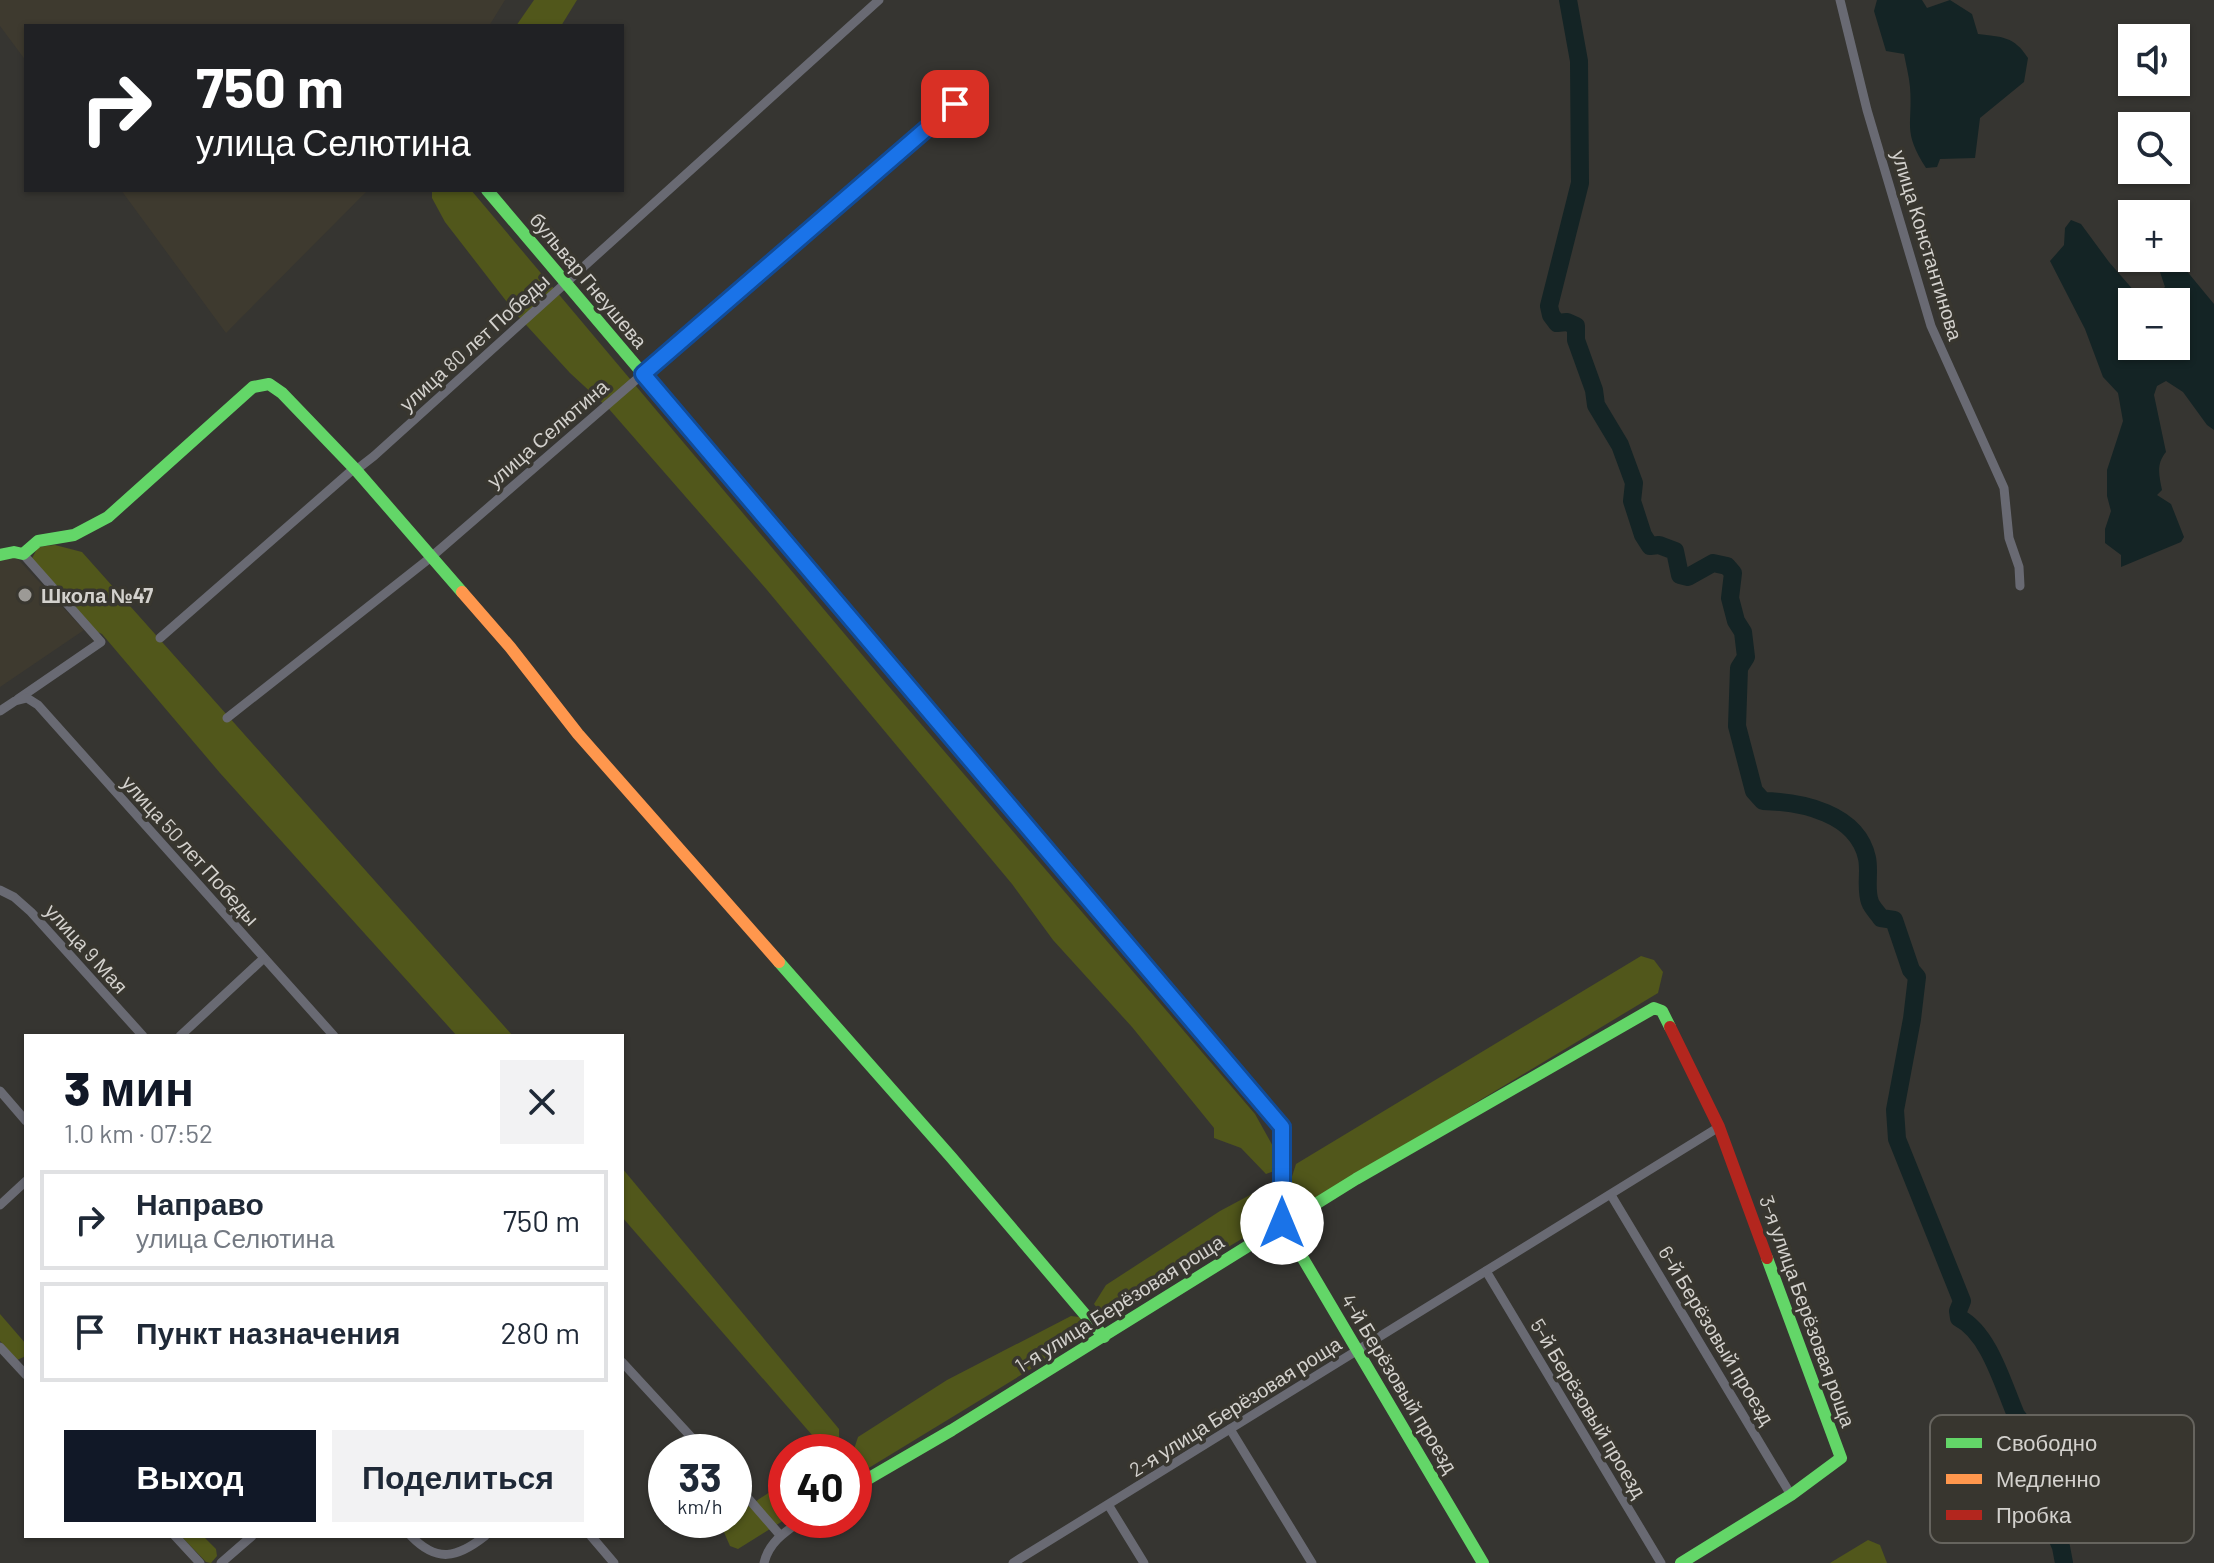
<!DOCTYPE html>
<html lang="ru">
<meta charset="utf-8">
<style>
body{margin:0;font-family:Barlow,sans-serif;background:#f2f2f3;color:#1f2937;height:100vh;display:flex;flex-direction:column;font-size:30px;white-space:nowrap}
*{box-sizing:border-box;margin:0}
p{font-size:26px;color:#747a83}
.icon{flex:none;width:44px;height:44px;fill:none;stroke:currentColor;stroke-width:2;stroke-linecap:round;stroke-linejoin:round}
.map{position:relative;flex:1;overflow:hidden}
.sheet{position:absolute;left:24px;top:1034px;width:600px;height:504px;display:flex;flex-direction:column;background:#fff;border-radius:0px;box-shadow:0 2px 6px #0004}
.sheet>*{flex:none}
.banner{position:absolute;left:24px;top:24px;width:600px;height:168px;border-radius:0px;box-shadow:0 2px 6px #0004;background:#202124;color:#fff;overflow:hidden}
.fabs{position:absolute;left:2118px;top:24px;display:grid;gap:16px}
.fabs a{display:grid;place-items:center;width:72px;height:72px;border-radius:0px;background:#fff;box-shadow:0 2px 6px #0004;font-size:40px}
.speed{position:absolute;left:648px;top:1434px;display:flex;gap:16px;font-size:40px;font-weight:700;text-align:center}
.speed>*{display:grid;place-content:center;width:104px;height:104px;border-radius:50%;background:#fff;box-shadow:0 2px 6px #0004;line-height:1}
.speed small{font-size:20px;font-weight:400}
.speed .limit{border:12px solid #d22;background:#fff;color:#111}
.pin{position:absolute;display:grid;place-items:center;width:68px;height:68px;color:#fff;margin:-34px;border-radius:16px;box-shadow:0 4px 12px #0006}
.me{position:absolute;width:88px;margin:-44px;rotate:0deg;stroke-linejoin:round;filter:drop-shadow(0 0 6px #0008)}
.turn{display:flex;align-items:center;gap:28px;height:168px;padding:0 40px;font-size:36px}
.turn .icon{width:104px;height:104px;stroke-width:2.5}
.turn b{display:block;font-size:56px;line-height:68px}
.round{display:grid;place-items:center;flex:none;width:84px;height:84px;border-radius:0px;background:#f2f2f3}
.overview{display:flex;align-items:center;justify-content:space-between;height:136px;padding:0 40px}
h1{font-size:48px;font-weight:800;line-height:60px;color:#111827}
.cta{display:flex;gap:16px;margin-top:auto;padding:16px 40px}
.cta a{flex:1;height:92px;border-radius:0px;background:#111827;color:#fff;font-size:32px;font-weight:800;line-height:92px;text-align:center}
.cta a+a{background:#f2f2f3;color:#1f2937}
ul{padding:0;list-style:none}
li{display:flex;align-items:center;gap:24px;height:100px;margin:0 16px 12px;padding:0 24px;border:4px solid #e0e1e3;border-radius:0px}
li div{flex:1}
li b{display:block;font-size:30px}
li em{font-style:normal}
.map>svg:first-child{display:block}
.built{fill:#3e3a2f}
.green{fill:#51571b}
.water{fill:#142425;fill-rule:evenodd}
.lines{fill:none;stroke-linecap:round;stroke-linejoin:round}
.river{stroke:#142425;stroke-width:18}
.street{stroke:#696a73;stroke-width:9}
.fast{stroke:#63d668;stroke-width:12}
.slow{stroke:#ff974d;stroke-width:12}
.jam{stroke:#b3261e;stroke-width:12}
.route-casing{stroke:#114b97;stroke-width:20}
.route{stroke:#1a73e8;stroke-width:14}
.poi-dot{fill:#9c9a96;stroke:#38362f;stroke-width:3}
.labels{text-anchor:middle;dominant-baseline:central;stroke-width:7;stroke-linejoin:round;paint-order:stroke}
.street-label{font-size:20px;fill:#d3d1cd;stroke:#38362f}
.poi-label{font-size:20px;font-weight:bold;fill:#d3d1cd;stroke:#38362f;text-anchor:start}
.key{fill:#38362f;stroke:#66645e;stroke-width:2}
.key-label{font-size:22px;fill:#d3d1cd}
</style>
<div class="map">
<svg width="2214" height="1563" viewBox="0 0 2214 1563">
<rect width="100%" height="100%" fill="#363531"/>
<g class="built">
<path d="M0,0h505l-16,26h-463v35l-26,-35z"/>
<path d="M121,190h247l-142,143z"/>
<path d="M15,556l69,74 -84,57v-127z"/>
</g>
<g class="green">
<path d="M534,0h43l-16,26h-45z"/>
<path d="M432,190h39l414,492 370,432 20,36 5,19 -14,5 -25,-26 -27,-10v-10l-82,-101 -79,-87 -41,-56 -245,-294 -158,-181 -39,-36 -53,-58 -72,-93 -13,-24z"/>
<path d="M55,545l27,7 431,484h-56l-237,-263 -118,-139 -11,-5 -61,-67 8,-15z"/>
<path d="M1641,956l13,4 9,12 -5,21 -344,207 -21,2 -5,-13 8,-25z"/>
<path d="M622,1168l217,261v15l-8,4 -12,-5 -197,-226z"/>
<path d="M1265,1187l9,1 6,10v18l-172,103 -5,-3 -9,-12 12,-19 114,-74z"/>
<path d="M0,1314l26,30v12l-9,4 -17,-19z"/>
<path d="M1071,1316l8,1 9,12 -3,7 -218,133 -13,-20 4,-12 89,-57z"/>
<path d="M786,1481v38l-48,30 -8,-3 -7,-16 7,-10h4v-4z"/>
<path d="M181,1536h22l13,13 1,7 -6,7 -5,-1z"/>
<path d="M1868,1540l12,5 7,18h-57z"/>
</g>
<g class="water">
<path d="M1877,0h45l5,8 23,-8 22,14 6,20c24,3 36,2 50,24l-4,24 -44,36 -5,40 -35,1 -3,8 -11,1c-24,-38 -13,-42 -16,-81 -1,-11 -4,-22 -6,-33l-18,-3 -12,-40z"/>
<path d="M2071,220l10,4 28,38 33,38 13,-5 10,-8 -6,-18 -13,-11h30l38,46v126l-7,-5 -24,-33 -17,-11 -9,5 -3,9 12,57c-10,12 -7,23 -4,38l-5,5 14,9 13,33 -3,5 -60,25v-12l-16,-12v-14l6,-18 -4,-15v-26l16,-49 -5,-28 -15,-16 -18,-48 -35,-68 14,-16 1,-17zM2132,302h44v44h-44z"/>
</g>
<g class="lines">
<path class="river" d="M1568,0l11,61 1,122 -31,123 2,9 6,8 10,-1 9,4v14l18,50 2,15 24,40 14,38 -2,18 11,34 7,11 9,-1 16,6 5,24 8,2 25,-14 14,3 6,7 -3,25 6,23 7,11 3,25 -7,11 -2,58 17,65 9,10c39,1 94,12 104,57 3,14 -2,31 3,44 2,6 8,11 11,16l13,2 17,50 6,7 -5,42 -17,91 2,29 65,162 -4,10 1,7c30,15 44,67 57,97l8,10 13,39 12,13 4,13 -2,33 10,24 3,16"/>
<g class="street">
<path d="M1840,0l27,110 64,216 73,162 5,50 10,29 1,19"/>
<path d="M160,638l190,-166 6,-2 18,-14 505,-456"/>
<path d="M18,699l83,-57 -78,-88"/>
<path d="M0,711l15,-10 12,-3 11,7 296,331"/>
<path d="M227,718l203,-160 525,-454"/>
<path d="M0,890l14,7 17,15 112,124"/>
<path d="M180,1036l84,-78"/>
<path d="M0,1091l26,30"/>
<path d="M1611,1195l180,300"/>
<path d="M0,1205l26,-24"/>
<path d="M1486,1271l175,292"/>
<path d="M0,1347l26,28"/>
<path d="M622,1362l83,90"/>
<path d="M1230,1429l82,134"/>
<path d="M734,1482l46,53"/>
<path d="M1109,1506l35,57"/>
<path d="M175,1536l25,27"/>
<path d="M411,1536c26,27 46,22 74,0"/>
<path d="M591,1536l23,27"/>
<path d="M221,1563l31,-27"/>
<path d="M764,1563c5,-21 21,-31 38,-43"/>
<path d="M1013,1563l706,-436"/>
</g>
<g class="fast">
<path d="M487,190l632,745"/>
<path d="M0,555l14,-3 9,2 15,-13 36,-6 34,-18 145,-130 16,-3 13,9 74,77 106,122"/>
<path d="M779,962l172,195 153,180"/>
<path d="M1279,1124l3,3v96l201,340"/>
<path d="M854,1487l98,-57 404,-251 298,-171 8,3 8,16"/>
<path d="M1681,1563l110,-68 50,-37 -74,-200"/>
</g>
<path class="slow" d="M462,592l48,55 68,87 201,228"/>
<g class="jam">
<path d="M1119,935l160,189"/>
<path d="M1670,1027l49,100 48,131"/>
</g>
</g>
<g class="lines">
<g class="route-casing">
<path id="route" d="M955,104l-312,270 639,753v96"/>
</g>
<use href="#route" class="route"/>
</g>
<circle class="poi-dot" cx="25" cy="595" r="8"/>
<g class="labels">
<g class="street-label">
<text transform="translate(1928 245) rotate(73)">улица Константинова</text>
<text transform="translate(589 280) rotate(50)">бульвар Гнеушева</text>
<text transform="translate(474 342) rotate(-42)">улица 80 лет Победы</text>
<text transform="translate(547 433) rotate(-41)">улица Селютина</text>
<text transform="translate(191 850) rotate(48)">улица 50 лет Победы</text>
<text transform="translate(87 948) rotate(48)">улица 9 Мая</text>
<text transform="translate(1119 1303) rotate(-32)">1-я улица Берёзовая роща</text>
<text transform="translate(1808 1311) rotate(70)">3-я улица Берёзовая роща</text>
<text transform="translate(1717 1335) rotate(59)">6-й Берёзовый проезд</text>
<text transform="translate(1400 1383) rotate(59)">4-й Берёзовый проезд</text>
<text transform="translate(1235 1406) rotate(-32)">2-я улица Берёзовая роща</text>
<text transform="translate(1589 1408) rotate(59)">5-й Берёзовый проезд</text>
</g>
<g class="poi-label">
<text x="41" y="595">Школа №47</text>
</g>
</g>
<rect x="1930" y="1415" width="264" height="128" rx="12" class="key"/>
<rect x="1946" y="1438" width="36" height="10" fill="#63d668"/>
<rect x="1946" y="1474" width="36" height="10" fill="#ff974d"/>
<rect x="1946" y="1510" width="36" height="10" fill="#b3261e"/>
<g class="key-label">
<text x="1996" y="1451">Свободно</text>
<text x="1996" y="1487">Медленно</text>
<text x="1996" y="1523">Пробка</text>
</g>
</svg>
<div class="fabs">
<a><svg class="icon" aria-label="sound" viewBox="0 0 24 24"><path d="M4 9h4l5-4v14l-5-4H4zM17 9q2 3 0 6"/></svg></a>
<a><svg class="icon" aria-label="search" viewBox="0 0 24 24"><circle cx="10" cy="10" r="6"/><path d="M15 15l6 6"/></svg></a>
<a>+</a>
<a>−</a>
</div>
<div class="speed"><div>33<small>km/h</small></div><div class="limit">40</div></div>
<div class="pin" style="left:955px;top:104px;background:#d93025"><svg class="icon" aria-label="arrive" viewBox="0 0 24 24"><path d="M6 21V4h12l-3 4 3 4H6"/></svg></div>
<svg class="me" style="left:1282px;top:1223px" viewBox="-20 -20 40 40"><circle r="19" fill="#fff"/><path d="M0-13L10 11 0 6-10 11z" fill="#1a73e8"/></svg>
<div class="banner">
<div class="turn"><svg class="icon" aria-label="right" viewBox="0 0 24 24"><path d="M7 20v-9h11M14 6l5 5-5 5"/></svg><div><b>750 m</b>улица Селютина</div></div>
</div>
<section class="sheet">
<div class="overview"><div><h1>3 мин</h1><p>1.0 km · 07:52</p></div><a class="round"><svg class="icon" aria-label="close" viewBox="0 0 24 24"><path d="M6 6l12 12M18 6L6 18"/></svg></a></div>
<ul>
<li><svg class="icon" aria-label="right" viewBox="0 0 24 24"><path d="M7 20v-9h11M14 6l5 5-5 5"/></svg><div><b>Направо</b><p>улица Селютина</p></div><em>750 m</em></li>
<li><svg class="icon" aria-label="arrive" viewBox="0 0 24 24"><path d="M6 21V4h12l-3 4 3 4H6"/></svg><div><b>Пункт назначения</b></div><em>280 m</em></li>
</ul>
<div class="cta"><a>Выход</a><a>Поделиться</a></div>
</section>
</div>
